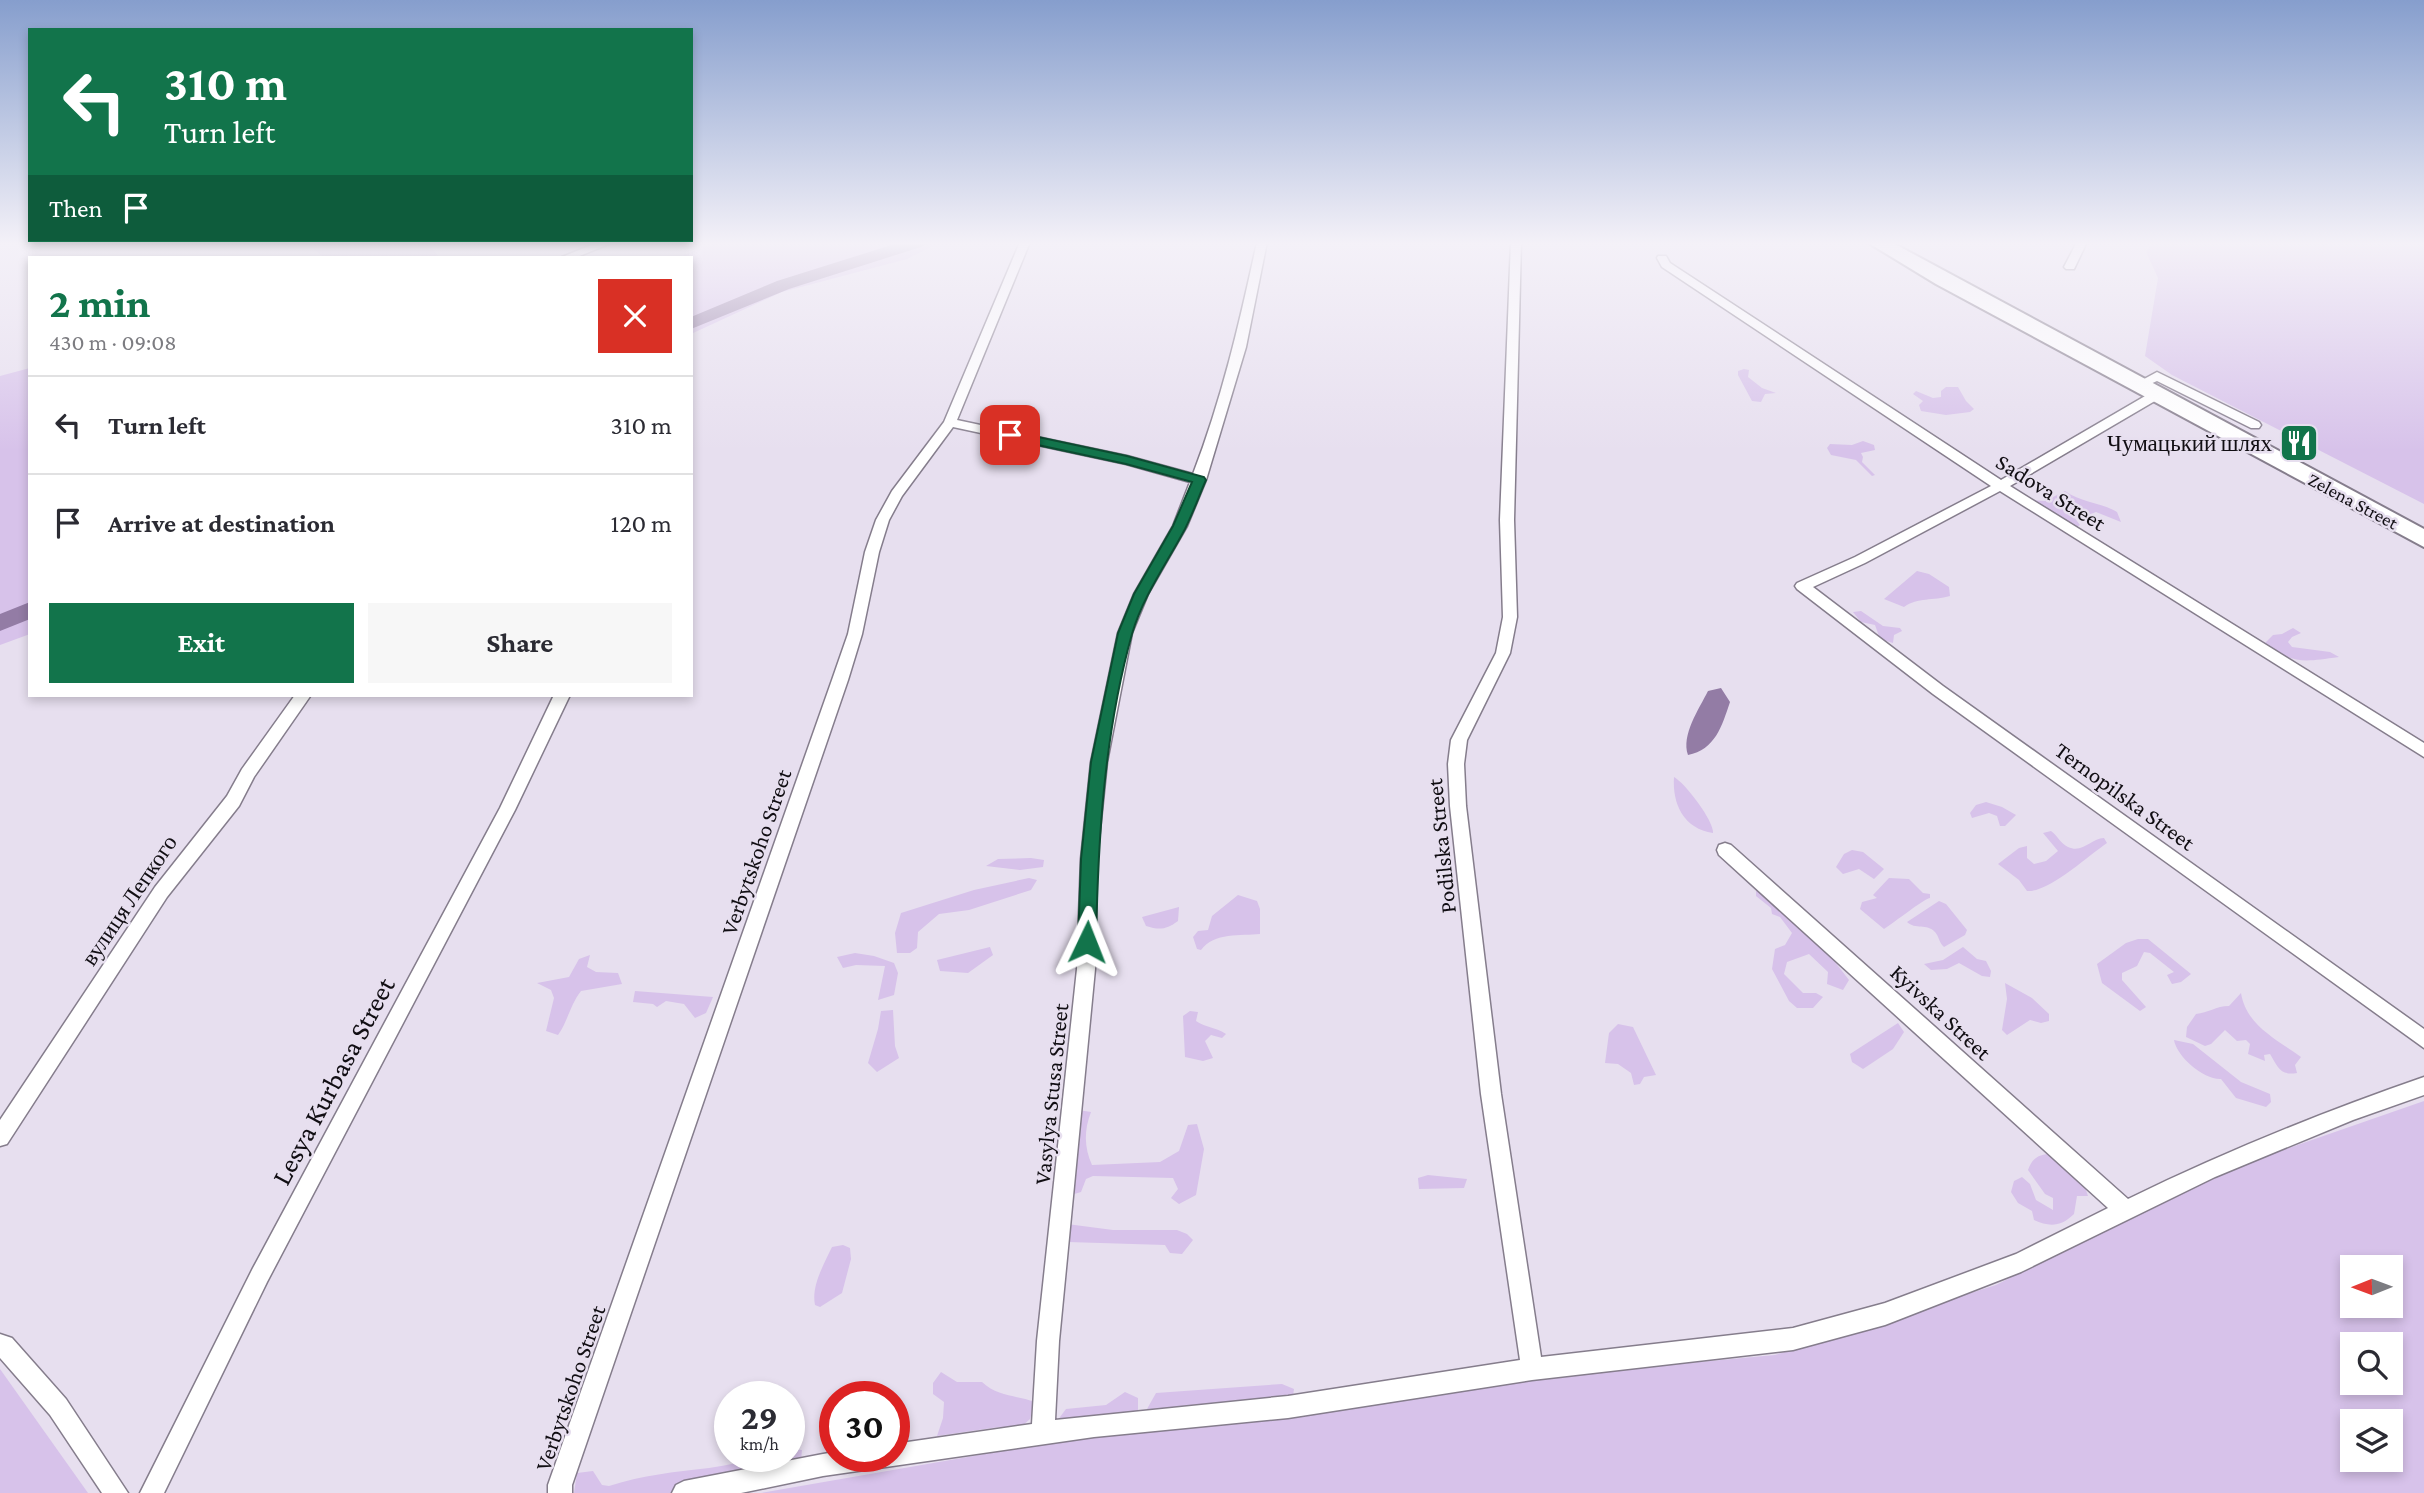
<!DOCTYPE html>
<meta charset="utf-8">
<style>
body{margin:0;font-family:"Crimson Pro",serif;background:#f7f7f7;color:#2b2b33;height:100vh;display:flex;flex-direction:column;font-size:26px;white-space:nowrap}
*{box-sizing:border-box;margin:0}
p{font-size:23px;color:#7c7c81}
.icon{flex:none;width:38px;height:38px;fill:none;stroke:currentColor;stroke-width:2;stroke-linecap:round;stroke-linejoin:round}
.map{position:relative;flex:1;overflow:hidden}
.drawer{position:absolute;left:28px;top:256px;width:665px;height:441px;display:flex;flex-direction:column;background:#fff;border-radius:0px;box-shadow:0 4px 10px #0003}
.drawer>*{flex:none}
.guide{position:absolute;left:28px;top:28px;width:665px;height:214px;border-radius:0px;box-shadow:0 4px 10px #0003;background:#12744b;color:#fff;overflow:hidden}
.needle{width:46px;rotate:269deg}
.buttons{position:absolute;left:2340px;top:1255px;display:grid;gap:14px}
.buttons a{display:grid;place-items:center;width:63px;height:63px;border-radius:0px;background:#fff;box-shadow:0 4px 10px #0003;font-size:35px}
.speed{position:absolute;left:714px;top:1381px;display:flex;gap:14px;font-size:35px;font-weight:700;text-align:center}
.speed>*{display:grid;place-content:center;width:91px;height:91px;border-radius:50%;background:#fff;box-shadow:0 4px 10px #0003;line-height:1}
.speed small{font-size:18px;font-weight:400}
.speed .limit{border:10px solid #d22;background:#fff;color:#111}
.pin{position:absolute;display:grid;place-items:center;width:60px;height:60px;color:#fff;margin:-30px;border-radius:14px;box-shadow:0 4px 10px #0006}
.me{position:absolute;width:77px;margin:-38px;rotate:2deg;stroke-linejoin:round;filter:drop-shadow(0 0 5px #0008)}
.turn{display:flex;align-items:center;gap:24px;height:147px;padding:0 21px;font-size:32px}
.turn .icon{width:91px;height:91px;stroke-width:2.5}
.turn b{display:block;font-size:49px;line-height:60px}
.then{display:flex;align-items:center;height:66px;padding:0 21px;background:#0003;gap:14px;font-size:26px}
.round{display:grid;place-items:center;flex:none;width:74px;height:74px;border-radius:0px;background:#f7f7f7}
.summary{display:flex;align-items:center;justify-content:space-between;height:119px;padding:0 21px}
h1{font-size:42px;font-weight:700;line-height:52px;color:#12744b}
.primary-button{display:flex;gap:14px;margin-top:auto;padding:14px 21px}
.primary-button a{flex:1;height:80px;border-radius:0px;background:#12744b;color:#fff;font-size:28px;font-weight:700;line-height:80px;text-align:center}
.primary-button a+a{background:#f7f7f7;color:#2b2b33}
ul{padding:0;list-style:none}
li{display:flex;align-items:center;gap:21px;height:98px;padding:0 21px;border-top:2px solid #e1e1e2}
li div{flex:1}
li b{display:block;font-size:26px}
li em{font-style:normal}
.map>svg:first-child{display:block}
.green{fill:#d7c2ea;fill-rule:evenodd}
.water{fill:#937ca5}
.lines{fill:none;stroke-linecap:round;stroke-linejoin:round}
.river{fill:#937ca5;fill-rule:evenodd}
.street-casing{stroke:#857d8c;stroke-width:3}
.highway-casing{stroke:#857d8c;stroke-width:4}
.street{fill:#fff;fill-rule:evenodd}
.highway{fill:#fff;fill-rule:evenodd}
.route{fill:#12744b;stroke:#0c4b31;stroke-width:2}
.labels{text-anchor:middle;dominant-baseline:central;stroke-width:5;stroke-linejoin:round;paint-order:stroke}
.far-street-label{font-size:19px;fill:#110e13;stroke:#e7dfef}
.poi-label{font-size:23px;fill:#110e13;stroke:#e7dfef;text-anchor:end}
.street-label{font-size:23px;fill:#110e13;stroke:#e7dfef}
.near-street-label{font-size:28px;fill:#110e13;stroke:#e7dfef}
</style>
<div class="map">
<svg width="2424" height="1493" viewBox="0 0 2424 1493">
<rect width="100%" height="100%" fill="#e7dfef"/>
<g class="green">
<path d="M305,242h122l12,15h-116z"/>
<path d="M716,242h225l-34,17 -125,33 -91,42v-77h-12z"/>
<path d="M2152,242h272v262l-252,-129 -27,-19 13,-78 -12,-26z"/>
<path d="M30,368v266l-30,11v-269z"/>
<path d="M1744,369l5,1 -1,7 14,11 14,5 -11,1 -4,8 -9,-1 -14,-26v-4z"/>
<path d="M1946,387h12l8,14 8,8 -4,3 -24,3 -25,-4 -2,-6 4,-4 -10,-7 3,-3 17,7 8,-1v-6z"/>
<path d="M1863,441l11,4 1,5 -14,3 2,4 -1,5 13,13 -3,1 -16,-16 -25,-5 -4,-7 3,-4 22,1z"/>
<path d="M2065,491c17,12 35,11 52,21l4,10 -25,-10 -15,6 -7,-1 6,8 -5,3 -46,-28 16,1z"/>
<path d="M1917,571l12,3 20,13 1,9c-17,5 -32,1 -46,11l-20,-8z"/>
<path d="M1861,611l22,15 17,2 2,3 -8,4 -1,8 -13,-4 -5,-14 -14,-3 -8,-10z"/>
<path d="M2293,628l8,5 -9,4 -4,5 4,5 38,5 9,5c-37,5 -42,7 -76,-12l10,-10 9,-1z"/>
<path d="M1674,777c11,6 40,44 39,56 -29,-4 -41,-29 -39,-56z"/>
<path d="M1986,802l16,5 14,8 -11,11h-5l-3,-10 -8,-3 -17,5 -2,-5 6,-8z"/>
<path d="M2051,831c6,4 10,13 17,16 15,7 23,-9 36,-9l3,5c-19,13 -59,50 -80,48l-8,-11 -21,-16 21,-16 8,-2v12l7,6 12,-3 12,-10 -15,-18z"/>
<path d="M1852,850l11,2 21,17 -10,10 -15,-10 -16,5 -7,-7 8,-13z"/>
<path d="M1031,858l13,2 -1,7 -23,3 -34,-4 12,-7z"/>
<path d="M1029,878l8,2 -6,10 -62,20 -30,4 -21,18 -1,16 -7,5h-13l-2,-20 6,-20 73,-23z"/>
<path d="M1889,878l20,1 14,14 7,1v4c-8,2 -35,24 -46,31l-24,-20 2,-7 15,-4 -4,-3z"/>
<path d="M1761,888l67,65 21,27 -6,10 -16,-6 1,-12 -19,-18 -22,8 -3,12 19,19h13l7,4 -10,11h-16l-8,-7 -17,-32 3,-20 10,-4 7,-12 -12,-16 -8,-3 -1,-6 -15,-12v-6z"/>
<path d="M1238,895l19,6 3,8v25c-19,2 -46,-2 -59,16l-4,-1 -4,-12 5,-6 10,-1 4,-14z"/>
<path d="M1939,901l7,3 21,26 -2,5 -21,12c-5,-4 -5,-11 -9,-15 -8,-9 -20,-2 -28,-10z"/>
<path d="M1179,907l-1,14c-12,9 -19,9 -32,5l-4,-9z"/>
<path d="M2138,939h10l43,35 -10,8 -9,2 -5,-9 7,-3 -24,-19 -6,-1 -7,14 -15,7v7l24,27 -6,4 -38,-28 -5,-19 29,-21z"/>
<path d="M990,947l3,8 -25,18 -28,-2 -3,-11z"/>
<path d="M1963,947l14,12 9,2 5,10 -1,6 -8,-1 -23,-13 -12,6 -16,1 -7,-6 19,-4z"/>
<path d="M855,953l19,3 20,7 4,10 -4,22 -16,5 7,-34 -29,-1 -13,3 -6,-11z"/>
<path d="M590,955l-3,12 9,5 22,1 4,11 -41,7c-11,14 -13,30 -23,44l-12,-4 8,-33 -3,-8 -14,-7 32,-6 10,-18z"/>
<path d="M2005,983l27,15 17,16v7l-8,2 -11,-3 -23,15 -5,-5 5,-31z"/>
<path d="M635,991l78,6 -7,16 -11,5 -11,-14 -18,-3 -9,6 -4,-3 -20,-2z"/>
<path d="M2241,993c5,32 35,46 60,64l-6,8 2,8c-17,3 -19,-6 -27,-19l-6,1 1,6 -17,-7 2,-10 -4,-4 -9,1 -12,-11 -14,14 -6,2 -19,-9 1,-10 9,-13c12,-1 20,-8 33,-8z"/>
<path d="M893,1010l2,36 4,12 -22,14 -9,-9 10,-34 3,-18z"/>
<path d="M1190,1011l8,1 -2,9c10,7 20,6 30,13l-4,4 -11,-3 -6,6 8,17 -10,3 -18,-4 -2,-41z"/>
<path d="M1898,1023l6,9 -11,17 -30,20 -11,-7 -2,-8z"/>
<path d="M1618,1024l15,3 23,48 -12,2 -4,7 -6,1 -3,-12 -13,-9 -13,-1 4,-30z"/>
<path d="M2174,1040l19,4 48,38 29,12 1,8 -5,5 -30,-9 -15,-19c-17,1 -44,-22 -47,-39z"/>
<path d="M2424,1101v392h-1663l539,-94 475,-44 221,-70 218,-111zM2352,1267h38v39h-38zM2352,1344h38v38h-38zM2352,1421h38v39h-38z"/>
<path d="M1078,1110l13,2c-7,18 -7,35 1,53l68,-3 19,-11 9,-26 9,-1 7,25 -8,46 -17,9 -8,-6 7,-9 -5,-11 -80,-2 -7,3 -5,13 -10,3z"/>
<path d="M2049,1154l36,33 3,9h-11l-3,18c-13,13 -25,13 -40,6l-2,-9 -14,-8 -7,-11 3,-11 8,-4 8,7 6,16 17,10v-12l-8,-4 -17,-24c4,-11 9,-15 21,-16z"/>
<path d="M1428,1175l39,4 -3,9 -45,1 -1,-11z"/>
<path d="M1067,1224l46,6h64l10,4 6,6 -11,14 -12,-1 -5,-8 -97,-3z"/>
<path d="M843,1245l7,3 1,11 -9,34 -22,14 -5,-2c-4,-19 9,-41 17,-58z"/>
<path d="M0,1369l88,124h-88z"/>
<path d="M941,1372l16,10h25c16,15 34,13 53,20l-5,17 -10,9 -21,-1 -62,9 6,-18 1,-16 -11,-8v-11z"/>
<path d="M1282,1384l12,5 -1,7 -142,18 -4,-5 9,-16z"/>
<path d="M1125,1392l13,6v18l-84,9 12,-16 40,-4z"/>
<path d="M789,1449l13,1 -1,11 -110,32h-117l3,-20 16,-2 9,14 7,1c35,-11 64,-14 100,-18 27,-4 53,-12 80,-12z"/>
</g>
<path class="water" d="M1721,688l9,14c-8,24 -15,48 -42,53 -7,-20 11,-46 20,-64z"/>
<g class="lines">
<g class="river">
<path d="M901,242h25l-2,4 -135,43 -98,40v-12l86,-36z"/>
<path d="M30,602v17l-30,12v-17z"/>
</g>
<g class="street-casing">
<g id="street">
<path d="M599,242h15l-37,15h-15z"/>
<path d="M1020,242h10l-73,178 170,36 66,18c29,-75 47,-153 64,-232h10l-21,105 -40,133 -19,46 -39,68 -16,39 -25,129 -10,97 -2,110 -36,372 -4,79 233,-24 232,-36 -39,-266 -31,-288 -2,-42 3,-24 45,-87 7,-36 -3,-97 11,-278h10l-7,278 3,97 -7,36 -43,87 -3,24 2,42 35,288 40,263 252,-29 92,-25 131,-49 92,-46 -389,-353 -2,-5 2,-5 6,-2 6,2 397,354c96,-47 195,-87 296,-122v18l-71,25 -138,57 -194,95 -136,53 -92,25 -261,30 -244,38 -194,19 -271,39 -82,17h-69l4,-8 8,-4 139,-27 12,-2v4h59v-12l138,-20 5,-83 40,-372 4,-110 10,-97 27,-129 16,-39 39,-68 17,-44 -64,-18 -173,-37 -51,69 -13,24 -10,32 -17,82 -14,46 -276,805v8h-24v-8l284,-805 16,-46 17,-82 11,-32 16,-29 52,-69z"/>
<path d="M2077,242h10l-13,27h-8l-2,-2z"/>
<path d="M1658,256h8l4,7 331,217 151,-88h8v6l-150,88 414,257v14l-424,-266 -135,72 -52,24 130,99 481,343v19l-491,-354 -136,-105 -2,-3 2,-3 58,-26 136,-71 -329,-219 -5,-9z"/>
<path d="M2157,372l102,50 2,3 -2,3h-8l-94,-47 -18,8 -6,-4z"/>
<path d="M295,695h16l-57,82 -15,29 -72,91 -160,247 -7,2v-26l155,-233 72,-91 15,-27z"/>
<path d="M554,695h16l-55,115 -248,472 -103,211h-24l113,-225 247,-460z"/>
<path d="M0,1334l12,4 54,61 62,94h-26l-52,-78 -50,-57z"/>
</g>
</g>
<g class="highway-casing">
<path id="highway" d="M1867,242h24l533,287v18l-488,-263z"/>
</g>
<use href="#street" class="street"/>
<use href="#highway" class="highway"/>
</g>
<linearGradient id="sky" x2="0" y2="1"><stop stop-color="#869ecd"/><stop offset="0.54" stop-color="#f4f1f8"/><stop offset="1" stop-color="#f4f1f8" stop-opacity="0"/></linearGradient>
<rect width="2424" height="451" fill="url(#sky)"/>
<path class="route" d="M1010,431l117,25 77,21 2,3c-7,16 -13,33 -21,49 -18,34 -42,67 -53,105 -28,100 -34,205 -36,308l-3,5 -6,3 -6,-3 -3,-5 3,-83 10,-97 27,-129 16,-39 39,-68 19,-44 -66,-18 -121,-26 -2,-3z"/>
<defs>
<g id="restaurant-square" transform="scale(2.0125)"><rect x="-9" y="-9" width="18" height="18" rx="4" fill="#12744b" stroke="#e7dfef"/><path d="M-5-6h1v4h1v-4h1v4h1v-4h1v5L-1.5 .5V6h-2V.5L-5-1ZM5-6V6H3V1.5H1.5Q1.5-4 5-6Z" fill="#fff"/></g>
</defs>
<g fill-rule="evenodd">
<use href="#restaurant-square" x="2299" y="443"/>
</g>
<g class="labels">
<g class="far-street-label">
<text transform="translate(2353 501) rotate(28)">Zelena Street</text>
</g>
<g class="poi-label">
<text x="2272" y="443">Чумацький шлях</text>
</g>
<g class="street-label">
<text transform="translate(2051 492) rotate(32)">Sadova Street</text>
<text transform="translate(2125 796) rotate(36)">Ternopilska Street</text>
<text transform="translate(1441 846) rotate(-96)">Podilska Street</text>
<text transform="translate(756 852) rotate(-71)">Verbytskoho Street</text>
<text transform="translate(129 900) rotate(-56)">вулиця Лепкого</text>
<text transform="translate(1941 1012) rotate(43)">Kyivska Street</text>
<text transform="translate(1051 1094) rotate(-84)">Vasylya Stusa Street</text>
<text transform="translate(570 1388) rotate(-71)">Verbytskoho Street</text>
</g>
<g class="near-street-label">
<text transform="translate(333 1081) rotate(-62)">Lesya Kurbasa Street</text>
</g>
</g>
</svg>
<div class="buttons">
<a><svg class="needle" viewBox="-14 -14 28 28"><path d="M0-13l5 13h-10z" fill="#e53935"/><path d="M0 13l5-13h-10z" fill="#7c7c81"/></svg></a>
<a><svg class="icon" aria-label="search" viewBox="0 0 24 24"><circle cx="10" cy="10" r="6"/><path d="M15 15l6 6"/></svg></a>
<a><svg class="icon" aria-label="layers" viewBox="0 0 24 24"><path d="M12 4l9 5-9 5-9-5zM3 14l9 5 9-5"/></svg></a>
</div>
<div class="speed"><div>29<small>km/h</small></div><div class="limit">30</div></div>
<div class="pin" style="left:1010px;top:435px;background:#d93025"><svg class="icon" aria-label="arrive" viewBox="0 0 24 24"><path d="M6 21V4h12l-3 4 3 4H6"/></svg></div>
<svg class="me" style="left:1087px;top:942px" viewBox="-20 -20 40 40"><path d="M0-17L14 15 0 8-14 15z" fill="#12744b" stroke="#fff" stroke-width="4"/></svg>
<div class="guide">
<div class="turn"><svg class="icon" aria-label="left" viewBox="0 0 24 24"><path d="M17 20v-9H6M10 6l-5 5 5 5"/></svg><div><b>310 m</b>Turn left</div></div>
<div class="then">Then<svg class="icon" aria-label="arrive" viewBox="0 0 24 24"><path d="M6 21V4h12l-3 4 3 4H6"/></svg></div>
</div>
<section class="drawer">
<div class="summary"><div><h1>2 min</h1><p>430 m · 09:08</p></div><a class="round" style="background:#d93025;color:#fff"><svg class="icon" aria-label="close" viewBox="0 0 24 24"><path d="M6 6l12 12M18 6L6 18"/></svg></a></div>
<ul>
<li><svg class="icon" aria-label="left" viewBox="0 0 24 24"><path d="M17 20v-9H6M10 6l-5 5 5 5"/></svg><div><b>Turn left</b></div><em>310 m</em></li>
<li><svg class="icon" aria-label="arrive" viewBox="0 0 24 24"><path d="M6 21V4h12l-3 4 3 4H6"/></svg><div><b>Arrive at destination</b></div><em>120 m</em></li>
</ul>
<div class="primary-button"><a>Exit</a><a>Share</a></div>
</section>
</div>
